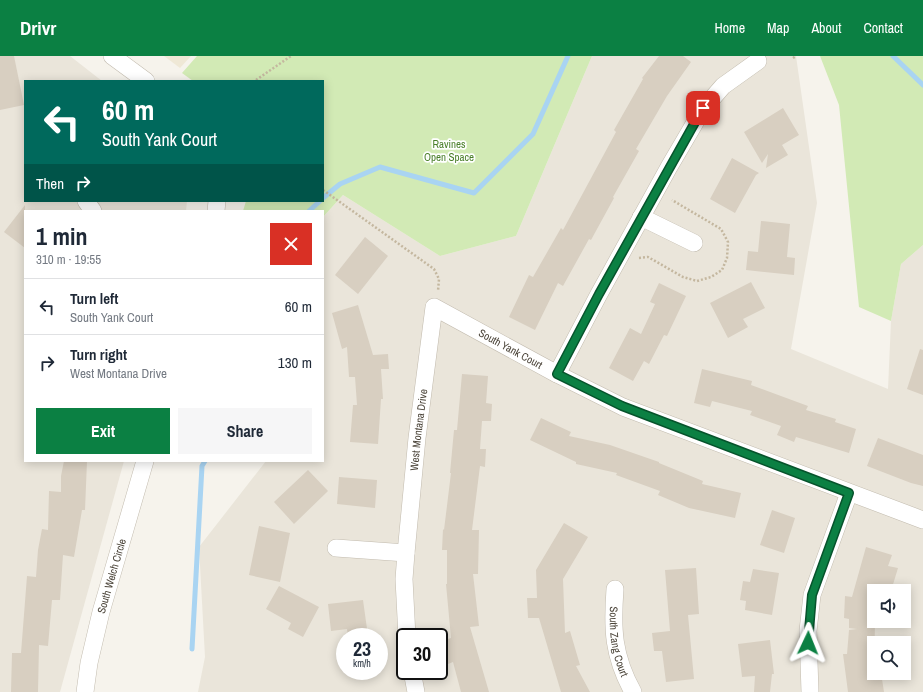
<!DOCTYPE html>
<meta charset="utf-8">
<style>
body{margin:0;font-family:"Archivo Narrow",sans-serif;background:#f6f6f7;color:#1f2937;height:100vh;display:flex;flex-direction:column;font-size:15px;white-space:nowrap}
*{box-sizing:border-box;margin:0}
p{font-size:13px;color:#747a83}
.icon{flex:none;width:22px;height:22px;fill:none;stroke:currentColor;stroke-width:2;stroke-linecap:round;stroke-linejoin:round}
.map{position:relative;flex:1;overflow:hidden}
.details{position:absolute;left:24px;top:154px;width:300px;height:252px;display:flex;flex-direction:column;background:#fff;border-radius:0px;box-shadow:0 2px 10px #0003}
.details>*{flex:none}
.hud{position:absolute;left:24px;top:24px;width:300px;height:122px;border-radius:0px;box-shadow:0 2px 10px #0003;background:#00695c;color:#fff;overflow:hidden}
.fabs{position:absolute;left:867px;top:528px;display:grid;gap:8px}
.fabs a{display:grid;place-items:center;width:44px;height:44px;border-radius:0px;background:#fff;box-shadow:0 2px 10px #0003;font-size:20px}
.speed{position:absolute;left:336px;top:572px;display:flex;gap:8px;font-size:20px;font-weight:700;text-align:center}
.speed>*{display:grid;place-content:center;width:52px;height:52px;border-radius:50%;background:#fff;box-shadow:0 2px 10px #0003;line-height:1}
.speed small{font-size:10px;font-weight:400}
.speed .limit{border:2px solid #111;border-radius:6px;background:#fff;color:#111}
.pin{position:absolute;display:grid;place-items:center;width:34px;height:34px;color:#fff;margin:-17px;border-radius:8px;box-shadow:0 2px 6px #0006}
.me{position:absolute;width:44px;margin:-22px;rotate:2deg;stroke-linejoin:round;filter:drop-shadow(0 0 3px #0008)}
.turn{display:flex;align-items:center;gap:14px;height:84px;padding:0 12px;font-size:18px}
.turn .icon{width:52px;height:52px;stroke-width:2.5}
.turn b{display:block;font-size:28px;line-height:34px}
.then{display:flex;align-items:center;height:38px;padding:0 12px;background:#0003;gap:8px;font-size:15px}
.round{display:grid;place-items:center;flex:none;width:42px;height:42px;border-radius:0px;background:#f6f6f7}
.headline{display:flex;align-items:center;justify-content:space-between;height:68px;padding:0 12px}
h1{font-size:24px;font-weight:700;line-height:30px}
.primary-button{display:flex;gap:8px;margin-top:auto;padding:8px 12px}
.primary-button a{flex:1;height:46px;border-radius:0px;background:#0b8043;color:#fff;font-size:16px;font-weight:700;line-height:46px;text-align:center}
.primary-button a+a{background:#f6f6f7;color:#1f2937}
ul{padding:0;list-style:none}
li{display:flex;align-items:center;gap:12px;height:56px;padding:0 12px;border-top:1px solid #e0e1e3}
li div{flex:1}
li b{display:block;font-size:15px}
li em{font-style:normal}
header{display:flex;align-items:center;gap:24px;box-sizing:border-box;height:56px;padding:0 20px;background:#0b8043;color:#fff}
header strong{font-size:19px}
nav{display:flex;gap:22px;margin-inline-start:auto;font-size:14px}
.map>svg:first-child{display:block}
.residential{fill:#eae5da;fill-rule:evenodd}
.education{fill:#efe8d6}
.green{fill:#d2eab5}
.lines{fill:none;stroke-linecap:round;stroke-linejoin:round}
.stream{stroke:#a9d4f2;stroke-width:5}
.building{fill:#d8cfc1}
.street-casing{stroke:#c2bbae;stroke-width:18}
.path{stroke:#c4b79f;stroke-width:2.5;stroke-dasharray:2 2;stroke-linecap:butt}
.street{stroke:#fff;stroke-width:17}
.route-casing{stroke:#07532c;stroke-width:10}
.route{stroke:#0b8043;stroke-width:7}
.labels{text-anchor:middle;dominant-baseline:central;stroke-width:3.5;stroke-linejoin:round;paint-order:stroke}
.park-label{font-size:11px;fill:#4a7f2a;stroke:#fff}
.street-label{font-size:11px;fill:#4b4439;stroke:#fff}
</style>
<header>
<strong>Drivr</strong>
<nav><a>Home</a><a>Map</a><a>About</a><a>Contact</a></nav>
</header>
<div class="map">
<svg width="923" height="636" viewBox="0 0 923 636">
<rect width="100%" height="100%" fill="#f6f3ec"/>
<g class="residential">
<path d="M0,0h70l32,25h-77v120h162l-1,10h-161v250h99l-64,231h-60z"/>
<path d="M592,0h204l21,147 -26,146 97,40 3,-68 10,-57 22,-19v447h-725l7,-35 -6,-110 67,-86h57v-244l20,-22 97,61 76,-20zM874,535h30v30h-30zM345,581h34v34h-34zM405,581h34v34h-34zM874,587h30v30h-30z"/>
</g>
<path class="education" d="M164,0h27l-11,12z"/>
<g class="green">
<path d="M197,0h395l-76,180 -76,20 -97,-61 -20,22v-6h-80l3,-10h77v-120h-130l-11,-8z"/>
<path d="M820,0h103v189l-22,19 -10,57 -32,-14 -20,-202z"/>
</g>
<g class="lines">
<g class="stream">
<path d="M893,0l30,29"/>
<path d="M323,142l17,-14 40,-17 94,26 59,-59 35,-78"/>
<path d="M309,155l11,-10"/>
<path d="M192,593l10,-183 3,-5"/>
</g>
</g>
<g class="building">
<path d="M0,0h14l10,49 -24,5z"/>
<path d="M659,0h24l8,6 -24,34 -31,53 3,2 -26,46 1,1 -23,42 -2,-1 -26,47 -5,-3 -23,47 -26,-13 20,-42 4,2 28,-49 2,2 53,-98 -2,-2 29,-51 -1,-1z"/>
<path d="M783,52l16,27 -17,10 6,10 -22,13 2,-14 -6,9 -18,-31z"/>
<path d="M732,102l27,15 -3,2 -21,38 -25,-14z"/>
<path d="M25,149v43l-21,-16z"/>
<path d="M761,165l29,3 -3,33 8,1 -1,17 -48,-5 2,-19 10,1z"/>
<path d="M365,181l23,19 -30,38 -23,-19z"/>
<path d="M751,226l14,26 -22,11 5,8 -20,11 -18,-35z"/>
<path d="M659,227l27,13 -19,40 -3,-1 -15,29 -5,-3 -11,20 -24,-13 21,-40 11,6 14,-30 -5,-2z"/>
<path d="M358,249l15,50 15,-1 1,15h-8l2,30h-2l-3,45 -28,-2 3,-37h4l-2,-28h-6l-2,-30 -5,2 -10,-36z"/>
<path d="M920,293l3,1v45l-16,-6z"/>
<path d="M702,313l50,12 -1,4 57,21 -2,4 30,9 -1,3 21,7 -7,24 -53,-16 -2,5 -17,-7 4,-9 -31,-11 2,-4 -40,-10 -2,6 -16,-4z"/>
<path d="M462,318l26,2 -2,27 6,1 -1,17h-9l-2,28h6l-1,18 -5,-1 -8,64h7l-1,44h-5l6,52 -9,1 19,65h-28l-8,-30 -5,2 -7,-23 10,-3 -5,-54h1v-34h-5l1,-21 1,1 7,-57h-1l4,-43h3z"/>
<path d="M541,362l30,14 -2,4 41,9 49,17v1l44,18 -1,3 39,9 -6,25 -46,-10 -31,-13 2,-4 -44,-16 1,-2 -41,-9v-2l-46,-22z"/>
<path d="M878,382l45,17v31l-12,-3 -44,-17z"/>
<path d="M64,405h23l-2,49h-3l-8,47 -11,-2 -3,45h-8l-4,46 -9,-1 -1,47h-27l1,-39h9l6,-77 9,1 2,-27 4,-21 6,1 1,-39 12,1v-16z"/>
<path d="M308,414l20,21 -34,33 -20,-22z"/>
<path d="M339,421l38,3 -2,28 -38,-4z"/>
<path d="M772,454l23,8 -11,35 -24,-8z"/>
<path d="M564,467l24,14 -25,42 2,54 5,-2 10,34 -4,1 14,26h-29l-22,-74h-11l-1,-20h10l-1,-28z"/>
<path d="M259,470l31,7 -10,49 -31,-7z"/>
<path d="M866,491l26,8 -4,11 10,2 -7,23h-17v30h1l-1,52h7l3,19h-36l-5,-38h4l2,-24 8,-1 -8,-1v-9l-5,-1 1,-22 7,1z"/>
<path d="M696,512l3,46 -11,1 6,64 -28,3 -4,-31h-8l-2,-18 18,-2 -5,-61z"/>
<path d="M753,513l26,4 -7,42 -27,-5 1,-9 -6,-1 3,-19 7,1z"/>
<path d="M279,530l40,21 -16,30 -15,-8 3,-6 -25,-14z"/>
<path d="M363,544l5,36 -20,1 -1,-8 -16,2 -3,-27z"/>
<path d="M770,584l4,34h-2l-2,18h-16l1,-16 -13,1 -4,-33z"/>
</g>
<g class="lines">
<g class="street-casing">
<g id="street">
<path d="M112,0l34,25"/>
<path d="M86,145l7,10"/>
<path d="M216,155l1,-10"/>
<path d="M641,161l53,26"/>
<path d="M557,318l42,-80 70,-127 34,-58 20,-23 35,-25"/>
<path d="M336,492l70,5"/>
<path id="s1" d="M615,533c-3,40 -2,67 18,103"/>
<path id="s2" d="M407,581l-3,-58 2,-26 11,-115 17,-131 123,67 66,33 300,113"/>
<path d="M412,615l4,21"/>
<path id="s3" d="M85,636l4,-29 12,-51 44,-151"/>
<path d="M810,636l-2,-61 4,-36 37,-102"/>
</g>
</g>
<g class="path">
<path d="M793,2l3,-2"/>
<path d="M256,24l35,-24"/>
<path d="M323,134l111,79 5,10 -1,12"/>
<path d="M639,202l9,-1 35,20 14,4 14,-4 11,-7 5,-12 1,-16 -7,-13 -49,-29"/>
</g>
<use href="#street" class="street"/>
</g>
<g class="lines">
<g class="route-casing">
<path id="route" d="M703,52l-104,186 -42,80 65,32 227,87 -37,102 -4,48"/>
</g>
<use href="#route" class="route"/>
</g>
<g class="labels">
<g class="park-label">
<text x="449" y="88">Ravines<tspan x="449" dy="13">Open Space</tspan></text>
</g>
<g class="street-label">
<text stroke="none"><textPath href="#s2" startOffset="419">South Yank Court</textPath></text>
<text stroke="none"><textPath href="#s2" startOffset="208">West Montana Drive</textPath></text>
<text stroke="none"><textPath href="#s3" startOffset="119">South Welch Circle</textPath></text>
<text stroke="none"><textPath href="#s1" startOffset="53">South Zang Court</textPath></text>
</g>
</g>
</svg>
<div class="fabs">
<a><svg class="icon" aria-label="sound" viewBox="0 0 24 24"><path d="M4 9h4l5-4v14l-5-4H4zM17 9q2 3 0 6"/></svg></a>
<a><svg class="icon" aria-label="search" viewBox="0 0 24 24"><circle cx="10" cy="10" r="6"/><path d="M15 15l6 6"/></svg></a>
</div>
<div class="speed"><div>23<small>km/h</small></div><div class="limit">30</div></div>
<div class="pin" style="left:703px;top:52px;background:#d93025"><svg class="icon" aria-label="arrive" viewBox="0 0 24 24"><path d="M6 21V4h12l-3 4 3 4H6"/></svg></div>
<svg class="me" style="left:808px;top:587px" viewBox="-20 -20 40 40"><path d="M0-17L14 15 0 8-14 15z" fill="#0b8043" stroke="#fff" stroke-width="4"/></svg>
<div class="hud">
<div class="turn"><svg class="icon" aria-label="left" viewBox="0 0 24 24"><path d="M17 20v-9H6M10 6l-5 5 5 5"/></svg><div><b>60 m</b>South Yank Court</div></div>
<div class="then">Then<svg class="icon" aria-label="right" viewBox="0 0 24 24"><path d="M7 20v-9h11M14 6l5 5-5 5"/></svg></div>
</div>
<section class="details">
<div class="headline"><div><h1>1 min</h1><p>310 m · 19:55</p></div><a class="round" style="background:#d93025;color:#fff"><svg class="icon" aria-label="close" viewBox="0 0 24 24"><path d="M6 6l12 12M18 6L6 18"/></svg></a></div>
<ul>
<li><svg class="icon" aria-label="left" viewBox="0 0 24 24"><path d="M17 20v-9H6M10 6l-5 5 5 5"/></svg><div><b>Turn left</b><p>South Yank Court</p></div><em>60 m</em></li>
<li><svg class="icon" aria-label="right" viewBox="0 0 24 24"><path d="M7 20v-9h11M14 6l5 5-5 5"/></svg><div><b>Turn right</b><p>West Montana Drive</p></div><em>130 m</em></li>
</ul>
<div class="primary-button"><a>Exit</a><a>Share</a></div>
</section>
</div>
